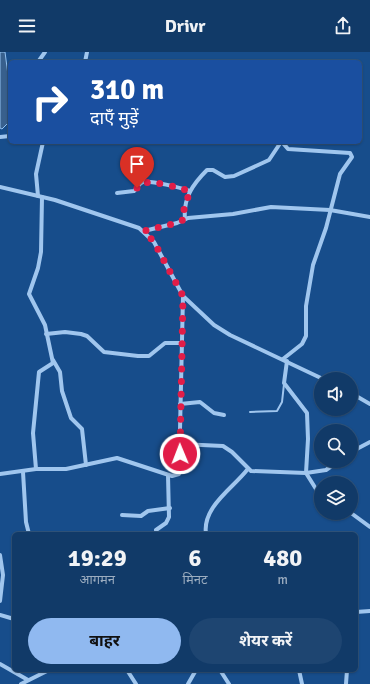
<!DOCTYPE html>
<html lang="hi">
<meta charset="utf-8">
<style>
body{margin:0;font-family:Signika,"Noto Sans Devanagari",sans-serif;background:#1e4571;color:#f1f3f6;height:100vh;display:flex;flex-direction:column;font-size:15px;white-space:nowrap}
*{box-sizing:border-box;margin:0}
p{font-size:13px;color:#9cadc0}
.icon{flex:none;width:22px;height:22px;fill:none;stroke:currentColor;stroke-width:2;stroke-linecap:round;stroke-linejoin:round}
.map{position:relative;flex:1;overflow:hidden}
.side{position:absolute;left:12px;top:480px;width:346px;height:140px;display:flex;flex-direction:column;background:#113a68;border-radius:6px;box-shadow:0 1px 3px #0004,0 0 0 1px #30547c}
.side>*{flex:none}
.guide{position:absolute;left:8px;top:8px;width:354px;height:84px;border-radius:6px;box-shadow:0 1px 3px #0004,0 0 0 1px #30547c;background:#1a4fa0;color:#fff;overflow:hidden}
.controls{position:absolute;left:314px;top:320px;display:grid;gap:8px}
.controls a{display:grid;place-items:center;width:44px;height:44px;border-radius:50%;background:#113a68;box-shadow:0 1px 3px #0004,0 0 0 1px #30547c;font-size:20px}
.pin{position:absolute;display:grid;place-items:center;width:34px;height:34px;color:#fff;margin:-41px -17px;border-radius:50% 50% 50% 0;rotate:-45deg;box-shadow:0 0 4px #0007}
.pin .icon{rotate:45deg}
.me{position:absolute;width:44px;margin:-22px;rotate:359deg;stroke-linejoin:round;filter:drop-shadow(0 0 3px #0008)}
.turn{display:flex;align-items:center;gap:14px;height:84px;padding:0 16px;font-size:18px}
.turn .icon{width:52px;height:52px;stroke-width:2.5}
.turn b{display:block;font-size:28px;line-height:34px}
.eta{display:flex;justify-content:space-evenly;align-items:center;height:68px;text-align:center}
.eta b{font-size:24px;font-weight:700;line-height:28px}
.cta{display:flex;gap:8px;margin-top:auto;padding:8px 16px}
.cta a{flex:1;height:46px;border-radius:24px;background:#90b9f0;color:#111;font-size:16px;font-weight:700;line-height:46px;text-align:center}
.cta a+a{background:#1e4571;color:#f1f3f6}
header{display:flex;justify-content:space-between;align-items:center;height:52px;padding:0 16px;background:#113a68;font-size:18px;font-weight:700}
.map>svg:first-child{display:block}
.water{fill:#38608d;stroke:#92c1f1}
.lines{fill:none;stroke-linecap:round;stroke-linejoin:round}
.lane{stroke:#a0c6ee;stroke-width:2}
.street{stroke:#a0c6ee;stroke-width:4}
.route{stroke:#e11d48;stroke-width:7;stroke-dasharray:0 12.6}
</style>
<header><svg class="icon" aria-label="menu" viewBox="0 0 24 24"><path d="M4 6h16M4 12h16M4 18h16"/></svg>Drivr<svg class="icon" aria-label="share" viewBox="0 0 24 24"><path d="M12 15V3M7 8l5-5 5 5M5 13v7h14v-7"/></svg></header>
<div class="map">
<svg width="370" height="632" viewBox="0 0 370 632">
<rect width="100%" height="100%" fill="#174d8b"/>
<path class="water" d="M0,0h5l3,23 2,3v43l-8,8 -2,-1z"/>
<g class="lines">
<path class="lane" d="M250,360l27,-1 5,-9 2,-18"/>
<g class="street">
<path d="M38,10l7,-10"/>
<path d="M85,10l2,-10"/>
<path d="M0,85l10,-1"/>
<path d="M282,90l6,7 62,4 2,4 -12,17 -14,54 -13,37 -7,41v30l-4,8 -19,15"/>
<path d="M0,135l55,13 84,28 15,14 29,54 31,29 16,10 93,44"/>
<path d="M117,141l17,-2c3,-2 5,-8 9,-9 8,-2 38,6 47,9"/>
<path d="M38,144l-2,-22 7,-32"/>
<path d="M185,167c-2,-21 8,-35 22,-49h6l12,7 9,-1 35,-16 12,-18"/>
<path d="M144,179l33,-8 11,-5 45,-4 38,-7 59,3 40,7"/>
<path d="M46,282l19,-2 16,2 6,2 17,16 34,4h11l16,-13h17"/>
<path d="M53,308l7,12 2,19 9,27 11,11 4,36"/>
<path d="M287,309l-3,22 23,30 1,26 -2,34 15,24"/>
<path d="M351,341l19,11"/>
<path d="M180,352l20,-2 14,11 10,2"/>
<path d="M180,392l43,2 9,6 19,19 55,2 20,-3 13,-9"/>
<path d="M351,400l19,-10"/>
<path d="M36,417l-3,-36 6,-61 14,-9 -8,-38 -16,-31 9,-26 3,-16 1,-55"/>
<path d="M23,420l3,50 3,12"/>
<path d="M0,422l36,-5h30l51,-11 55,18 7,-2 4,-178"/>
<path d="M351,461l19,14"/>
<path d="M122,463l19,1 7,-5 22,-3"/>
<path d="M156,478l10,-7 3,-6 -1,-42"/>
<path d="M206,482c-4,-27 27,-46 41,-64"/>
<path d="M0,503l3,20 -3,26"/>
<path d="M356,560l14,-1"/>
<path d="M0,563l14,4"/>
<path d="M0,612l28,16"/>
<path d="M127,618l9,14"/>
<path d="M220,618l9,14"/>
<path d="M299,618l3,14"/>
<path d="M21,632l28,-14"/>
<path d="M188,632l8,-14"/>
<path d="M346,632l1,-14"/>
</g>
</g>
<g class="lines">
<path class="route" d="M137,136l3,-4c10,-5 39,4 50,7l-6,18 1,10 -8,4 -33,8 10,11 29,54 -3,158"/>
</g>
</svg>
<div class="controls">
<a><svg class="icon" aria-label="sound" viewBox="0 0 24 24"><path d="M4 9h4l5-4v14l-5-4H4zM17 9q2 3 0 6"/></svg></a>
<a><svg class="icon" aria-label="search" viewBox="0 0 24 24"><circle cx="10" cy="10" r="6"/><path d="M15 15l6 6"/></svg></a>
<a><svg class="icon" aria-label="layers" viewBox="0 0 24 24"><path d="M12 4l9 5-9 5-9-5zM3 14l9 5 9-5"/></svg></a>
</div>
<div class="pin" style="left:137px;top:136px;background:#d93025"><svg class="icon" aria-label="arrive" viewBox="0 0 24 24"><path d="M6 21V4h12l-3 4 3 4H6"/></svg></div>
<svg class="me" style="left:180px;top:402px" viewBox="-20 -20 40 40"><circle r="17" fill="#e11d48" stroke="#fff" stroke-width="3"/><path d="M0-11L8 9 0 5-8 9z" fill="#fff"/></svg>
<div class="guide">
<div class="turn"><svg class="icon" aria-label="right" viewBox="0 0 24 24"><path d="M7 20v-9h11M14 6l5 5-5 5"/></svg><div><b>310 m</b>दाएँ मुड़ें</div></div>
</div>
<section class="side">
<div class="eta">
<div><b>19:29</b><p>आगमन</p></div>
<div><b>6</b><p>मिनट</p></div>
<div><b>480</b><p>m</p></div>
</div>
<div class="cta"><a>बाहर</a><a>शेयर करें</a></div>
</section>
</div>
